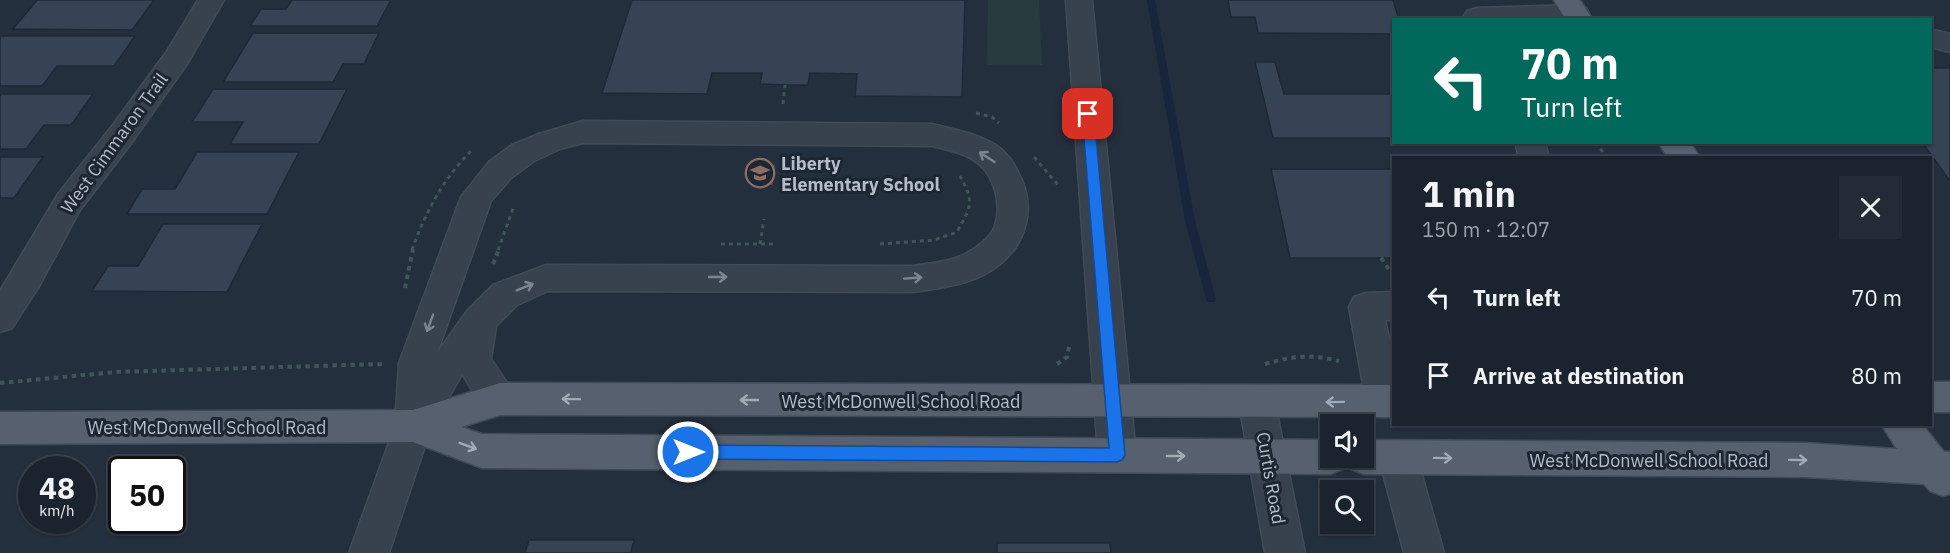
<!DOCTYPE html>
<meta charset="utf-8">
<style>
body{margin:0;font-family:"IBM Plex Sans",sans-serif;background:#242b36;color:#f1f3f6;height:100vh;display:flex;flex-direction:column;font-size:22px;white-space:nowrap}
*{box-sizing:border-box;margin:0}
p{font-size:20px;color:#a0a4aa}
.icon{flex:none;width:33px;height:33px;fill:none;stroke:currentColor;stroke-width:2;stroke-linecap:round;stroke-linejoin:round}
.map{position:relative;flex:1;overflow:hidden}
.sheet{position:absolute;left:1392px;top:156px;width:540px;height:270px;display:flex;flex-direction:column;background:#1b232e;border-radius:0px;box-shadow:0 2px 4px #0004,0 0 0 2px #39404a}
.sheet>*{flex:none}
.top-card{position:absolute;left:1392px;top:18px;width:540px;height:126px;border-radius:0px;box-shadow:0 2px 4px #0004,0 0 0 2px #39404a;background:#00695c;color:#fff;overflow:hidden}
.controls{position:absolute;left:1320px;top:414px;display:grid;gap:12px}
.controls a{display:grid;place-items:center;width:54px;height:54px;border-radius:0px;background:#1b232e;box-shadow:0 2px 4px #0004,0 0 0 2px #39404a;font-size:30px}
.speed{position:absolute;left:18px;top:456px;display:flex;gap:12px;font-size:30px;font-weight:700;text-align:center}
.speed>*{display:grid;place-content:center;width:78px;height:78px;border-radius:50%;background:#1b232e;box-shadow:0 2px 4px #0004,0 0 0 2px #39404a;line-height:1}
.speed small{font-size:15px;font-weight:400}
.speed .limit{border:3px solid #111;border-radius:9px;background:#fff;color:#111}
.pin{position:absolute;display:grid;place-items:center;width:51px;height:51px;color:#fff;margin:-26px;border-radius:12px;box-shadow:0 3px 9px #0006}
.me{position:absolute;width:66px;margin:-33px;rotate:90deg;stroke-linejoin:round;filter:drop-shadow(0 0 4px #0008)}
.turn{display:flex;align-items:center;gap:21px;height:126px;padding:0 30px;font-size:27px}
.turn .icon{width:78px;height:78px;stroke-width:2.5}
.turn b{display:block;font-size:42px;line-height:51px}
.round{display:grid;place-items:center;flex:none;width:63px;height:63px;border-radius:0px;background:#242b36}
.summary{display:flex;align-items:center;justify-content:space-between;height:102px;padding:0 30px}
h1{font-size:36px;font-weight:700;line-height:45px}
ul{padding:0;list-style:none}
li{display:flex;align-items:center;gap:18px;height:78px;padding:0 30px}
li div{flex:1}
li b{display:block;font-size:22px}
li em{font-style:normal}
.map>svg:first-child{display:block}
.green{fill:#263c3f}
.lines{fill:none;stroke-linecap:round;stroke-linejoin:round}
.stream{fill:#17263c;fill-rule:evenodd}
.building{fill:#364354;stroke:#1f2835;stroke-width:1.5}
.minor-casing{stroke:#414a57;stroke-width:3}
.major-casing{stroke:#414a57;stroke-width:3}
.path-far1{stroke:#3f5557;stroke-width:3;stroke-dasharray:4 4;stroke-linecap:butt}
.path{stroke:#3f5557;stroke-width:4;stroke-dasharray:4.5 4.5;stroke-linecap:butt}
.minor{fill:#38414e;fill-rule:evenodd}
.major{fill:#56606e;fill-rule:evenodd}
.oneway{stroke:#7c8592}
.oneway2{stroke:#a1aab7}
.route{fill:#1a73e8;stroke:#114b97;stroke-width:1.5}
.labels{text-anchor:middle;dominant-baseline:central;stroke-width:6;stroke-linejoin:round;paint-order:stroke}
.street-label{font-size:18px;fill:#b4bcc9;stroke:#1d2633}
.poi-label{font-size:18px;font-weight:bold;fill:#b4bcc9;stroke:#1d2633;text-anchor:start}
</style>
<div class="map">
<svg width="1950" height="553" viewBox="0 0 1950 553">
<rect width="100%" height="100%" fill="#242f3e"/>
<path class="green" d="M988,0h51l3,65h-55z"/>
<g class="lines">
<path class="stream" d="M1147,0h8l40,221 21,78 -1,3h-8l-1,-3 -21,-78z"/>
</g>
<g class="building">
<path d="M37,0h117l-22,30 -119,-1z"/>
<path d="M292,0h99l-14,26h-127l11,-17h25z"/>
<path d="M632,0h333l-3,97 -107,-1 2,-22 -47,-1 -2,12h-23l-25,-1 2,-11h-50l-5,21 -105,-1z"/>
<path d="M1228,0h165l6,20h-5v14l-136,-1 -3,-16h-24z"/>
<path d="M253,33h126l-15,31h-21l-10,18h-110z"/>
<path d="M0,36h135l-21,30h-57l-15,20h-42z"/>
<path d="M1255,62h20l9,32h110v44h-121z"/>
<path d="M1930,68h20v113l-28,-39h8z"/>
<path d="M213,89h134l-28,55h-89l13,-22h-51z"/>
<path d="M0,94h93l-22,31h-27l-18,24h-26z"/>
<path d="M197,152h102l-32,62h-140l15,-25h33z"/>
<path d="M0,157h43l-29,41h-14z"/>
<path d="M1271,169h123v89h-104z"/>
<path d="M163,224h99l-35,68 -135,-1 16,-25h30z"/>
<path d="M529,540h105l-3,13h-106z"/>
<path d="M997,543h113l1,10h-114z"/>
</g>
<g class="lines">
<g class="minor-casing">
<g id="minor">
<path d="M198,0h26l-37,64 -54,77 -53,69 -42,78 -26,40 -12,4v-41l58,-97 55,-69 54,-74z"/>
<path d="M1066,0h26l44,455 -6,12 -13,5 -13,-5 -6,-12z"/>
<path d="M1576,5l10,3 3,6 -3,6h-121l-2,-3 4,-6 10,-3z"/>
<path d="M1930,29l20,5v18l-20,-5z"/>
<path d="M583,121l349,3c23,6 50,10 69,25 7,6 12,13 16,21 21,37 10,77 -25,100 -23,15 -53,18 -79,22l-365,-1 -31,14 -21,21 -5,33 27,40 -5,11c-29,10 -37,-16 -51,-36l-32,57 -41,122h-40l46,-127 4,-63 62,-166 28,-35 23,-17 27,-11zM583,143l349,3c16,4 34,7 47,18 17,14 23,44 15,64 -4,10 -18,20 -27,25 -16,9 -36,10 -54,13l-367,-1 -53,20 -26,26 -30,42 54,-152 20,-23 23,-17 26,-12z"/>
<path d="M1515,142h30l4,16h-30z"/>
<path d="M1394,292v28h-9l9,39v54l-10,4 -13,-5 -5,-11 -17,-94 5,-10 12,-4z"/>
<path d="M1257,387l13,5 5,11 30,150h-40l-26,-150 5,-11z"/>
<path d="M1398,441l13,5 6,12 27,95h-40l-25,-95 6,-12z"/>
</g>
</g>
<g class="major-casing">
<g id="major">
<path d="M1554,0h26l13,20h-27z"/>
<path d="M1658,142h32l10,16h-32z"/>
<rect x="1930" y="382" width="20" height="30"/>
<path d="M500,383l894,2v32l-894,-2 -39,12 21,7 848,6v18h34v-18l441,3 92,6 -16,-25h41l22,28h6v42l-7,2 -13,-5 -6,-7 -119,-7 -441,-3 -13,-5 -4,-9 -4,9 -13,5 -848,-6 -69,-26 -413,2v-32l413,-2z"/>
</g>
</g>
<g class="path-far1">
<path d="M783,104l2,-19"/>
<path d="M976,113l16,4 7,6"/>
<path d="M1596,142l11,16"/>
<path d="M1034,157l25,29"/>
<path d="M771,185l3,-23"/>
<path d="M721,244h56"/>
<path d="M760,244l4,-25"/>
<path d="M880,244l54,-4 23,-8c14,-26 18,-29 3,-56"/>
<path d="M412,250c13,-37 31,-71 59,-99"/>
<path d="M498,250l16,-44"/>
</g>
<g class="path">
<path d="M1381,258l11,16"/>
<path d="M493,264l6,-15"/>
<path d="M405,288l8,-39"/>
<path d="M1057,364l10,-7 2,-10"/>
<path d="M1265,364c26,-8 48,-10 74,-3"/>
<path d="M0,383l116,-11 266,-8"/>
</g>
<use href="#minor" class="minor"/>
<use href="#major" class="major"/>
</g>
<defs><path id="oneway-shaft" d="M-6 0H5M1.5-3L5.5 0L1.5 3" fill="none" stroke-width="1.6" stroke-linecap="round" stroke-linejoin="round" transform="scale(1.5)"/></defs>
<g class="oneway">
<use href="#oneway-shaft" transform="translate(987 157) rotate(-147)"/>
<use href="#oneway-shaft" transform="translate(718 277)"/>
<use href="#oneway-shaft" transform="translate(913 278) rotate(-4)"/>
<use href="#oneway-shaft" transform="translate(525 287) rotate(-22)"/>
<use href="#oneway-shaft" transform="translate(430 323) rotate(110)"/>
</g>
<g class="oneway2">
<use href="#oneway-shaft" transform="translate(571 399) rotate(-179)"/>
<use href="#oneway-shaft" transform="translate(749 400) rotate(-180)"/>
<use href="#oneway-shaft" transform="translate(1335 402) rotate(179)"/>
<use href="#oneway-shaft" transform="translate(468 446) rotate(20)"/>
<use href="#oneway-shaft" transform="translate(1176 456)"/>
<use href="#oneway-shaft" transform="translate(1443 458) rotate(1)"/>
<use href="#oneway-shaft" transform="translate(1798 460) rotate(1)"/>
</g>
<path class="route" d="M1088,110l6,4 31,341 -3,5 -5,2 -429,-3 -5,-2 -2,-5 2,-5 5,-2 421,3 -27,-334z"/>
<defs>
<g id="school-ring" transform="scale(1.5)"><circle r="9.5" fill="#1d2633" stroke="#8d6e63" stroke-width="1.5"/><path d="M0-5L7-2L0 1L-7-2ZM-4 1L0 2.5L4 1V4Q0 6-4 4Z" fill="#8d6e63"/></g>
</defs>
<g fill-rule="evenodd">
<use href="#school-ring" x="760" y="173"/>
</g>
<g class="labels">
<g class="street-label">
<text transform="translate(114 143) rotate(-54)">West Cimmaron Trail</text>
<text x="901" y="401">West McDonwell School Road</text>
<text x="207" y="427">West McDonwell School Road</text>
<text x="1649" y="460">West McDonwell School Road</text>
<text transform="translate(1271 478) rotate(80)">Curtis Road</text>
</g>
<g class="poi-label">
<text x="781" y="163">Liberty<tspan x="781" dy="21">Elementary School</tspan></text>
</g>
</g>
</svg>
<div class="controls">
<a><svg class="icon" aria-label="sound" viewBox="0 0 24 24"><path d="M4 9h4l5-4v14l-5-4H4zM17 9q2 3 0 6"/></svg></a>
<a><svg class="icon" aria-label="search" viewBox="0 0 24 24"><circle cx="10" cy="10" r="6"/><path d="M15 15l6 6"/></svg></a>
</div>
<div class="speed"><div>48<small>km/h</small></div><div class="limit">50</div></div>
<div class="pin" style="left:1088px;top:114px;background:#d93025"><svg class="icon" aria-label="arrive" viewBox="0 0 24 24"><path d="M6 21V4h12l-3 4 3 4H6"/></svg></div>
<svg class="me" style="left:688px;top:452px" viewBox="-20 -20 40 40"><circle r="17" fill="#1a73e8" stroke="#fff" stroke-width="3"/><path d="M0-11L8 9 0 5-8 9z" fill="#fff"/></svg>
<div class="top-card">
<div class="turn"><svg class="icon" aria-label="left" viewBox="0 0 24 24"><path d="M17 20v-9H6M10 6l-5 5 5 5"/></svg><div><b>70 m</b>Turn left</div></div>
</div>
<section class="sheet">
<div class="summary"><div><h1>1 min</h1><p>150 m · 12:07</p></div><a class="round"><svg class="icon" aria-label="close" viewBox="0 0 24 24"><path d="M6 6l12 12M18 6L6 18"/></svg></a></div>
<ul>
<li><svg class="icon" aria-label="left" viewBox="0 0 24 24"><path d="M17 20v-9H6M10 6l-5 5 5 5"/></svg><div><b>Turn left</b></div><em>70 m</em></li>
<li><svg class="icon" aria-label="arrive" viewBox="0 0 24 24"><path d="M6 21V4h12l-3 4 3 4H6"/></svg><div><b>Arrive at destination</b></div><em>80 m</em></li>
</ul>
</section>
</div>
